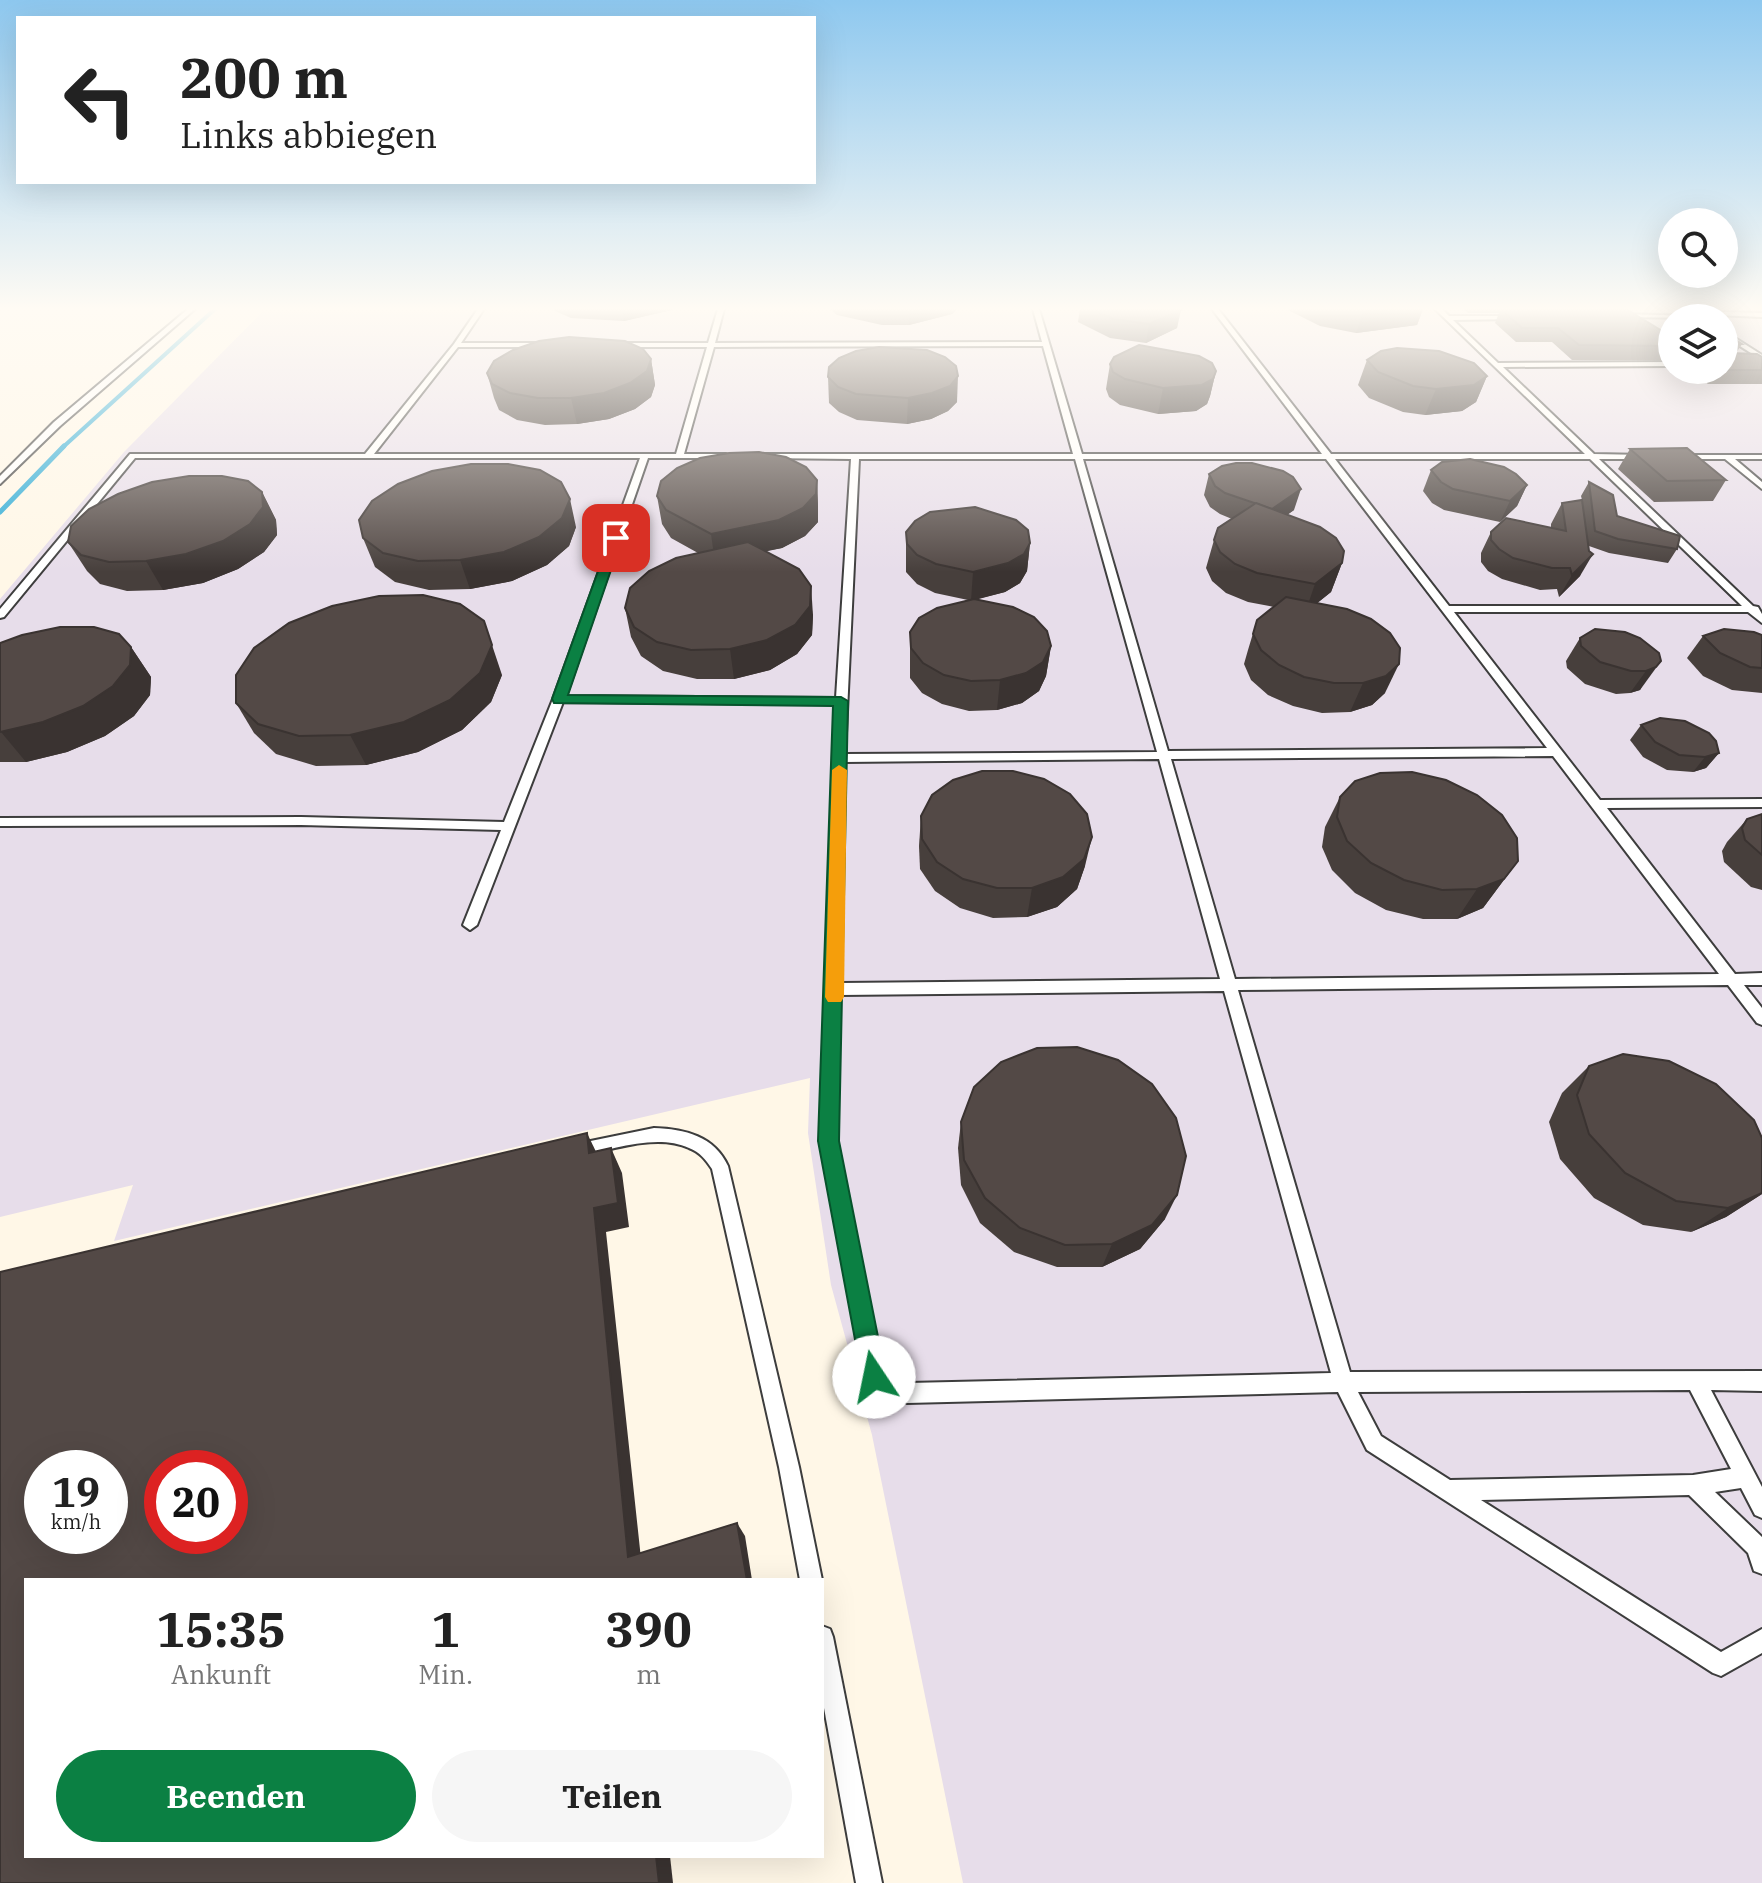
<!DOCTYPE html>
<html lang="de">
<style>
body{margin:0;font-family:"IBM Plex Serif",serif;background:#f6f6f6;color:#222;height:100vh;display:flex;flex-direction:column;font-size:30px;white-space:nowrap}
*{box-sizing:border-box;margin:0}
p{font-size:26px;color:#767676}
.icon{flex:none;width:44px;height:44px;fill:none;stroke:currentColor;stroke-width:2;stroke-linecap:round;stroke-linejoin:round}
.map{position:relative;flex:1;overflow:hidden}
.drawer{position:absolute;left:24px;top:1578px;width:800px;height:280px;display:flex;flex-direction:column;background:#fff;border-radius:0px;box-shadow:0 8px 32px #0002}
.drawer>*{flex:none}
.guide{position:absolute;left:16px;top:16px;width:800px;height:168px;border-radius:0px;box-shadow:0 8px 32px #0002;background:#fff;color:#222;overflow:hidden}
.tools{position:absolute;left:1658px;top:208px;display:grid;gap:16px}
.tools a{display:grid;place-items:center;width:80px;height:80px;border-radius:50%;background:#fff;box-shadow:0 8px 32px #0002;font-size:40px}
.speed{position:absolute;left:24px;top:1450px;display:flex;gap:16px;font-size:40px;font-weight:700;text-align:center}
.speed>*{display:grid;place-content:center;width:104px;height:104px;border-radius:50%;background:#fff;box-shadow:0 8px 32px #0002;line-height:1}
.speed small{font-size:20px;font-weight:400}
.speed .limit{border:12px solid #d22;background:#fff;color:#111}
.pin{position:absolute;display:grid;place-items:center;width:68px;height:68px;color:#fff;margin:-34px;border-radius:16px;box-shadow:0 4px 12px #0006}
.me{position:absolute;width:88px;margin:-44px;rotate:349deg;stroke-linejoin:round;filter:drop-shadow(0 0 6px #0008)}
.turn{display:flex;align-items:center;gap:28px;height:168px;padding:0 32px;font-size:36px}
.turn .icon{width:104px;height:104px;stroke-width:2.5}
.turn b{display:block;font-size:56px;line-height:68px}
.eta{display:flex;justify-content:space-evenly;align-items:center;height:136px;text-align:center}
.eta b{font-size:48px;font-weight:700;line-height:56px}
.primary-button{display:flex;gap:16px;margin-top:auto;padding:16px 32px}
.primary-button a{flex:1;height:92px;border-radius:48px;background:#0b8043;color:#fff;font-size:32px;font-weight:700;line-height:92px;text-align:center}
.primary-button a+a{background:#f6f6f6;color:#222}
.map>svg:first-child{display:block}
.industrial{fill:#e7ddea;fill-rule:evenodd}
.lines{fill:none;stroke-linecap:round;stroke-linejoin:round}
.stream-far1{stroke:#2baad5;stroke-width:4}
.stream{stroke:#2baad5;stroke-width:5}
.service-casing{stroke:#3d3d3d;stroke-width:4}
.service{fill:#fff;fill-rule:evenodd}
.wall{fill:#473f3c}
.shaded-wall{fill:#3a3331}
.building{fill:#534946;stroke:#3a3331;stroke-width:2;fill-rule:evenodd}
.route{fill:#0b8043;stroke:#07532c;stroke-width:2}
.slow{fill:#f59e0b}
</style>
<div class="map">
<svg width="1762" height="1883" viewBox="0 0 1762 1883">
<rect width="100%" height="100%" fill="#fff7e7"/>
<path class="industrial" d="M265,309h1497v1574h-799l-91,-448 -41,-150 -23,-152 2,-55 -696,163 19,-56 -133,32v-618l124,-147zM1672,318h52v52h-52z"/>
<g class="lines">
<path class="stream-far1" d="M62,448l153,-139"/>
<path class="stream" d="M0,512l64,-66"/>
<g class="service-casing">
<g id="service">
<path d="M188,309h7l-135,117 -60,58v-8l54,-54z"/>
<path d="M478,309h6l-23,34h83l3,2 -3,2h-86l-84,107h302l31,-107h-90l-3,-2 3,-2h91l10,-34h6l-9,34 327,-1 -9,-33h6l43,145h240l-110,-145h6l113,145h254l-150,-145h7l7,7h67l-2,3 -61,1 45,43 174,-1v4l-169,1 91,87 51,1v4h-46l154,147 5,1 4,7v9l-14,-11h-294l146,188 162,-1v8l-155,1 128,166 27,-1v12h-18l18,23v17l-5,-2 -29,-38 -490,5 112,382 412,-1v20l-51,-1 51,97v31l-7,-3 -14,-27 -26,4 47,45v37l-8,-3 -6,-18 -59,-58 -208,5 240,152 41,-23v24l-41,23 -8,-3 -346,-223 -29,-58 -431,11 -40,-19 -46,-243 14,-437 -272,-2 -86,223 -7,5 -7,-5 38,-95 -200,-5 -301,1v-8l301,-1 203,5 49,-123 87,-241h-505l-131,159 -4,1v-9l130,-155h235l89,-110zM1043,346l30,108h-311l-4,2 4,2 89,1 -15,239 -270,-2 82,-238h78l4,-2 -4,-2h-42l30,-107zM859,459h216l82,293 -312,2zM1083,459h243l221,289 -379,3zM1335,459h255l152,147h-293zM1553,756l166,218 -484,5 -64,-220zM1159,759l61,220 -379,4 4,-221zM1224,991l107,382 -423,10 -26,-12 -45,-230 3,-146zM1690,1390l41,79 -38,6 -243,5 -69,-44 -23,-44z"/>
<path d="M1695,311l67,2v4l-69,-3z"/>
<path d="M1619,314l83,2 3,2 -88,-1z"/>
<path d="M1724,331l38,24v5l-38,-24z"/>
<path d="M1678,455h84v4h-27l27,23v7l-37,-30h-50v-4z"/>
<path d="M654,1128c31,1 60,8 74,38l71,301 23,113h-22l-21,-113 -67,-298c-6,-9 -12,-17 -23,-21 -33,-15 -80,2 -113,10l-6,-2 -2,-5 2,-5 6,-2z"/>
<path d="M822,1626l8,3 3,8 49,246h-26l-34,-186z"/>
</g>
</g>
<use href="#service" class="service"/>
</g>
<g class="wall">
<path d="M554,309h122l-52,12 -53,-3 -16,-7z"/>
<path d="M830,309h127l-5,5 -43,11h-27l-45,-10z"/>
<path d="M1080,309h99l-2,19 -31,15 -36,-5 -32,-16z"/>
<path d="M1286,309h137l-6,16 -61,8 -36,-7z"/>
<path d="M1463,309h147l62,28v23h-100l-20,-18h-36l-21,-19 4,-10h-31z"/>
<path d="M1724,337l18,7 -6,9 26,4v27h-54l-19,-14h35z"/>
<path d="M651,359l4,26 -4,12 -16,12 -26,10 -32,5 -32,1 -28,-5 -18,-10 -5,-12 -7,-25z"/>
<path d="M1367,360l120,16 -11,26 -14,9 -37,4 -22,-3 -34,-14 -11,-13z"/>
<path d="M1110,364l106,7 -6,25 -3,8 -11,7 -38,3 -38,-9 -11,-8 -3,-8z"/>
<path d="M828,377l129,25 -9,9 -17,8 -24,5 -50,-4 -18,-8 -10,-9z"/>
<path d="M1630,449l96,31 -13,21 -59,1 -36,-33z"/>
<path d="M1431,470l96,15 -10,21 -17,16 -56,-12 -12,-7 -9,-12z"/>
<path d="M1209,474l85,36 -7,5 55,48 -11,29 -14,11 68,90 -13,12 -22,7 -28,1 -29,-7 -25,-11 -17,-15 -7,-16 4,-14 9,-30 17,-13 -26,-5 -22,-9 -14,-12 -6,-13 8,-28 18,-21 -12,-5 -10,-7 -6,-12z"/>
<path d="M817,480l1,27v15l-13,14 -23,12 -17,3 48,64 -1,20 -15,19 -27,16 -36,9h-37l-34,-8 -22,-15 -10,-19 -6,-29 73,-55 -27,-15 -9,-14 -5,-28z"/>
<path d="M1589,482l28,34 60,33 -9,14 -59,-10 -20,-7 -9,30 -21,21 -2,-8 -17,1 -38,-11 -14,-8 -7,-9v-9l10,-21 60,-4v-4l11,-21 20,-3 -1,-4z"/>
<path d="M262,492l14,28 1,15 -13,17 -26,17 -35,14 -40,7 -36,1 -27,-7 -13,-13 -19,-29z"/>
<path d="M576,527l-7,19 -22,19 -35,16 -42,8 -41,1 -34,-8 -20,-15 -12,-29z"/>
<path d="M906,532l124,11 -3,28 -7,12 -15,9 -28,7 74,47 -5,30 -7,15 -17,12 -25,7 -28,1 -27,-7 -20,-11 -12,-15v-46l58,-32 -33,-7 -18,-9 -11,-12z"/>
<path d="M1762,635v58l-30,-3 -29,-14 -16,-18 16,-22z"/>
<path d="M1580,638l79,15 -19,37 -10,3 -14,1 -31,-10 -18,-16 -1,-7z"/>
<path d="M0,643l131,4 20,30 -1,18 -16,21 -29,20 -38,16 -41,10h-26z"/>
<path d="M502,675l-11,27 -29,28 -44,22 -52,13 -50,1 -40,-12 -22,-21 -18,-30z"/>
<path d="M1641,725l78,28 -13,15 -13,4 -26,-2 -24,-13 -13,-17z"/>
<path d="M1340,797l178,64 -35,47 -26,11h-34l-37,-9 -31,-17 -23,-23 -10,-23 3,-20z"/>
<path d="M1762,814v76l-11,-3 -27,-25 -2,-11 5,-9 20,-23z"/>
<path d="M921,816l164,50 -8,23 -20,18 -30,10 -34,1 -33,-10 -25,-17 -15,-22 -1,-23z"/>
<path d="M1589,1066l173,128 -36,23 -35,15 -48,-7 -49,-27 -34,-39 -11,-37 13,-29z"/>
<path d="M961,1122l204,97 -25,30 -38,18h-45l-43,-15 -34,-29 -19,-38 -3,-37z"/>
</g>
<g class="shaded-wall">
<path d="M622,309h54l-52,12z"/>
<path d="M910,309h47l-5,5 -43,11z"/>
<path d="M1364,309h59l-6,16 -61,8z"/>
<path d="M1181,310l-4,18 -31,15 3,-19z"/>
<path d="M651,359l4,26 -4,12 -16,12 -26,10 -32,5 -6,-26z"/>
<path d="M1216,371l-6,25 -3,8 -11,7 -38,3 5,-26z"/>
<path d="M958,376l-1,26 -9,9 -17,8 -24,5 1,-26z"/>
<path d="M1487,376l-11,26 -14,9 -37,4 11,-26z"/>
<path d="M817,480l1,27v15l-13,14 -23,12 -67,14 -4,-28z"/>
<path d="M1527,485l-10,21 -17,16 10,-21z"/>
<path d="M1301,489l-7,21 -30,21 7,-21z"/>
<path d="M262,492l14,28 1,15 -13,17 -26,17 -35,14 -40,7 -17,-29z"/>
<path d="M570,499l6,28 -7,19 -22,19 -35,16 -42,8 -10,-29z"/>
<path d="M1030,543l-3,28 -7,12 -15,9 -34,9 2,-29z"/>
<path d="M1593,554l-13,22 -21,21 13,-22z"/>
<path d="M1342,563l-11,29 -26,21 10,-29z"/>
<path d="M811,586l2,29 -1,20 -15,19 -27,16 -36,9 -4,-30z"/>
<path d="M484,621l18,54 -11,27 -29,28 -44,22 -52,13 -16,-30z"/>
<path d="M1051,646l-5,30 -7,15 -17,12 -25,7 3,-30z"/>
<path d="M131,647l20,30 -1,18 -16,21 -29,20 -38,16 -41,10 -25,-30z"/>
<path d="M1661,661l-21,29 -10,3 16,-22z"/>
<path d="M1399,664l-14,29 -13,12 -22,7 13,-29z"/>
<path d="M1719,753l-13,15 -13,4 12,-15z"/>
<path d="M1092,837l-7,29 -8,23 -20,18 -30,10 5,-29z"/>
<path d="M1518,861l-35,47 -26,11 20,-30z"/>
<path d="M587,1133l12,25 -10,-5z"/>
<path d="M611,1148l11,25 7,54 -23,5 36,336 -14,-11 -34,-349z"/>
<path d="M1762,1194l-36,23 -35,15 37,-24z"/>
<path d="M1177,1195l-12,24 -25,30 -38,18 10,-23z"/>
<path d="M737,1523l8,13 7,44h-5z"/>
<path d="M656,1856h14l3,27h-14z"/>
</g>
<g class="building">
<path d="M1091,309h88l2,1 -32,14 -36,-5z"/>
<path d="M1501,309h125l46,28v9l-93,-1 -21,-17h-36z"/>
<path d="M569,337l56,4 18,8 8,10 -4,12 -17,12 -26,10 -33,5h-33l-28,-5 -18,-9 -5,-11 7,-12 19,-11 26,-9z"/>
<path d="M1724,337h7l11,7 -12,1v8l27,1 5,3v13h-38z"/>
<path d="M1139,345l60,11 13,7 4,8 -3,8 -11,6 -39,3 -38,-9 -12,-7 -3,-8 4,-7z"/>
<path d="M879,347l48,3 18,7 11,9 2,10 -8,10 -18,7 -24,5 -52,-4 -18,-7 -10,-10 1,-10 10,-9 17,-7z"/>
<path d="M1397,348l42,3 35,12 13,13 -13,9 -38,4 -23,-3 -35,-14 -11,-12 14,-9z"/>
<path d="M1687,448l39,32 -59,1 -37,-32z"/>
<path d="M759,452l27,5 20,10 11,13 -1,14 -13,14 -24,12 -68,14 -45,-24 -9,-14 4,-15 16,-13 23,-10 29,-5z"/>
<path d="M1470,459l34,8 12,7 11,11 -17,16 -57,-12 -12,-7 -10,-12 11,-8z"/>
<path d="M1236,463h16l31,8 10,6 8,12 -29,20 -47,-16 -10,-7 -6,-12 13,-8z"/>
<path d="M471,464h37l32,6 21,12 9,17 -8,19 -23,19 -35,15 -44,8 -42,1 -35,-8 -20,-15 -4,-18 13,-19 26,-17 34,-13z"/>
<path d="M189,476h33l26,5 14,11 1,15 -13,17 -27,17 -37,13 -40,7 -37,1 -28,-7 -13,-13 3,-16 18,-17 29,-15 34,-12z"/>
<path d="M1589,482l24,13 4,21 63,20 -3,13 -59,-10 -23,-8z"/>
<path d="M1582,500l7,51 4,3 -21,21 -2,-7h-18l-39,-10 -14,-9 -8,-9v-8l15,-14 60,13 -4,-28z"/>
<path d="M1256,503l64,24 16,11 8,13 -2,12 -27,21 -58,-11 -22,-9 -15,-12 -6,-12 4,-12z"/>
<path d="M975,507l41,13 12,10 2,13 -6,11 -16,9 -35,9 -37,-8 -19,-9 -10,-11 -1,-12 9,-11 15,-9z"/>
<path d="M748,542l51,27 12,17 -1,20 -15,19 -28,15 -37,9 -39,1 -34,-8 -23,-15 -9,-19 5,-20 19,-17 27,-13z"/>
<path d="M423,595l37,9 24,17 8,24 -12,28 -30,27 -46,22 -54,13 -51,1 -41,-12 -22,-21v-28l18,-27 35,-25 43,-17 47,-10z"/>
<path d="M1286,597l61,12 24,10 19,14 10,15 -1,16 -13,12 -23,7h-29l-30,-6 -25,-12 -18,-15 -8,-16 4,-14z"/>
<path d="M974,599l39,8 21,10 13,14 4,15 -8,16 -17,11 -26,7 -29,1 -27,-6 -21,-12 -12,-15 -1,-16 9,-14 18,-10z"/>
<path d="M60,627h34l25,7 12,13 -1,18 -17,21 -30,20 -40,16 -43,10v-89l22,-8z"/>
<path d="M1595,629l30,3 15,6 19,15 2,8 -5,6 -10,4h-15l-31,-9 -19,-16 -1,-8z"/>
<path d="M1724,629l30,3 8,3v33l-12,-1 -30,-14 -17,-17z"/>
<path d="M1660,718l25,3 24,12 7,8 3,12 -14,4 -26,-2 -24,-13 -14,-17z"/>
<path d="M982,771h31l31,8 26,15 17,20 5,23 -8,22 -21,18 -31,11h-35l-34,-9 -26,-17 -15,-23 -1,-23 11,-21 21,-15z"/>
<path d="M1412,772l34,8 31,15 25,20 15,23 1,23 -14,18 -27,10 -35,1 -38,-10 -33,-17 -24,-22 -10,-24 3,-20 15,-16 25,-8z"/>
<path d="M1762,814v41l-17,-15 -3,-12 5,-9z"/>
<path d="M1077,1047l41,13 34,24 24,34 10,38 -9,39 -25,30 -40,19 -47,1 -45,-17 -35,-30 -21,-38 -3,-38 13,-35 27,-25 36,-14z"/>
<path d="M1623,1054l46,7 47,23 38,36 8,18v55l-34,15 -52,-7 -51,-28 -36,-39 -12,-39 12,-29z"/>
<path d="M587,1133l2,20 22,-5 7,55 -24,5 34,349 109,-34 10,57h-721v276h630l3,27h-659v-611zM42,1468h68v68h-68zM162,1468h68v68h-68z"/>
</g>
<linearGradient id="sky" x2="0" y2="1"><stop stop-color="#8ec8ef"/><stop offset="0.54" stop-color="#fffbf4"/><stop offset="1" stop-color="#fffbf4" stop-opacity="0"/></linearGradient>
<rect width="1762" height="572" fill="url(#sky)"/>
<path class="route" d="M616,535l6,3 -54,157 273,2 7,4 -9,440 47,236 -3,9 -9,3 -9,-3 -3,-9 -44,-236 15,-435 -279,-3 -2,-4 58,-161z"/>
<path class="slow" d="M839,765l8,5 -3,227 -3,5h-13l-3,-5 7,-227z"/>
</svg>
<div class="tools">
<a><svg class="icon" aria-label="search" viewBox="0 0 24 24"><circle cx="10" cy="10" r="6"/><path d="M15 15l6 6"/></svg></a>
<a><svg class="icon" aria-label="layers" viewBox="0 0 24 24"><path d="M12 4l9 5-9 5-9-5zM3 14l9 5 9-5"/></svg></a>
</div>
<div class="speed"><div>19<small>km/h</small></div><div class="limit">20</div></div>
<div class="pin" style="left:616px;top:538px;background:#d93025"><svg class="icon" aria-label="arrive" viewBox="0 0 24 24"><path d="M6 21V4h12l-3 4 3 4H6"/></svg></div>
<svg class="me" style="left:874px;top:1377px" viewBox="-20 -20 40 40"><circle r="19" fill="#fff"/><path d="M0-13L10 11 0 6-10 11z" fill="#0b8043"/></svg>
<div class="guide">
<div class="turn"><svg class="icon" aria-label="left" viewBox="0 0 24 24"><path d="M17 20v-9H6M10 6l-5 5 5 5"/></svg><div><b>200 m</b>Links abbiegen</div></div>
</div>
<section class="drawer">
<div class="eta">
<div><b>15:35</b><p>Ankunft</p></div>
<div><b>1</b><p>Min.</p></div>
<div><b>390</b><p>m</p></div>
</div>
<div class="primary-button"><a>Beenden</a><a>Teilen</a></div>
</section>
</div>
